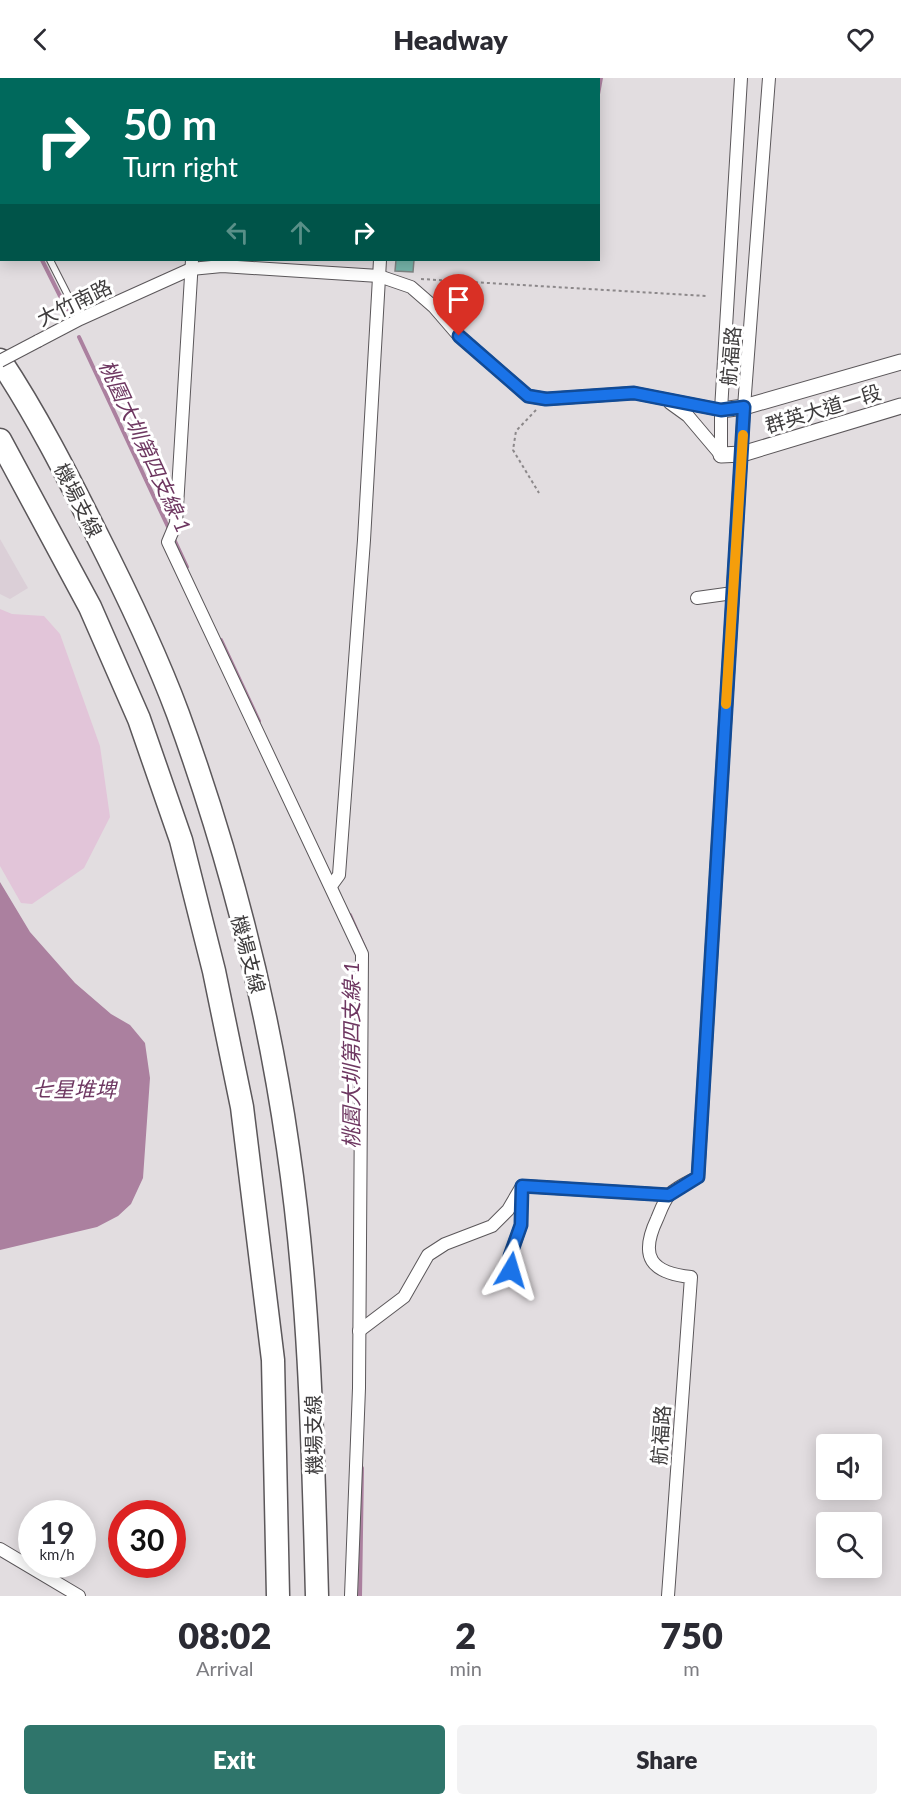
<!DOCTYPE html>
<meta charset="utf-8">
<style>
body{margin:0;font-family:Lato,"Noto Sans TC",sans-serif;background:#f2f2f3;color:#2b2b33;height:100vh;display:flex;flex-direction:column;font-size:22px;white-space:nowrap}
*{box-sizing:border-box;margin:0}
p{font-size:20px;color:#7c7c81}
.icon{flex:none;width:33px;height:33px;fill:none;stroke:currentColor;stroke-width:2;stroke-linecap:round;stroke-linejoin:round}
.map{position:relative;height:1518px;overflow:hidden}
.drawer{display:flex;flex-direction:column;background:#fff;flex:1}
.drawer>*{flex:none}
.top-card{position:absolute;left:0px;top:0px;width:600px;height:183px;box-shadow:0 3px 15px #0003;background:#00695c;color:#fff;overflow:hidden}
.buttons{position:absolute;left:816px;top:1356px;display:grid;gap:12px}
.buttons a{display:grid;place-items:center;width:66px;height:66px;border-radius:6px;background:#fff;box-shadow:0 3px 15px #0003;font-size:30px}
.speed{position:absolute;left:18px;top:1422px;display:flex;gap:12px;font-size:30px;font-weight:700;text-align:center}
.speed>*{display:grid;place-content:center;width:78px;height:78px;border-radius:50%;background:#fff;box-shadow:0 3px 15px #0003;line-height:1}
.speed small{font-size:15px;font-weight:400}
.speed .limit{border:9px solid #d22;background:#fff;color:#111}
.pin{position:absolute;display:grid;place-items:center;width:51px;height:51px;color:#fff;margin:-62px -26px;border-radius:50% 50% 50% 0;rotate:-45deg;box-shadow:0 0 6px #0007}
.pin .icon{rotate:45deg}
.me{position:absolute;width:66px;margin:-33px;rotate:7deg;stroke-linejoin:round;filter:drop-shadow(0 0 4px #0008)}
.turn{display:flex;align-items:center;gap:21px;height:126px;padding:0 24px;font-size:27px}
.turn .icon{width:78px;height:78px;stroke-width:2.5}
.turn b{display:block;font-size:42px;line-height:51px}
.lanes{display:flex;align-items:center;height:57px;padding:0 24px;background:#0003;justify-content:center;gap:30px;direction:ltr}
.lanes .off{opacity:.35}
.eta{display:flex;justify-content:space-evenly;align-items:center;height:102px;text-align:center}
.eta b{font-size:36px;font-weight:800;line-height:42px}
.cta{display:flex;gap:12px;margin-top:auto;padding:12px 24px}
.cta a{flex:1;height:69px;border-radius:6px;background:#2f756b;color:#fff;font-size:24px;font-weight:800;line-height:69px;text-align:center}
.cta a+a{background:#f2f2f3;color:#2b2b33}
header{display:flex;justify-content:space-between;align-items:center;height:78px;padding:0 24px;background:#fff;font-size:27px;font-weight:800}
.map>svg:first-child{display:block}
.built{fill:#dbcfd7}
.green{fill:#e2c5d9}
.water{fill:#ab809f}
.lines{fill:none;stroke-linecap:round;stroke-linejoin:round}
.stream{stroke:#ab809f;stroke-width:4}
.building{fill:#76b5aa;stroke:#7f8584;stroke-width:1.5}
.service-casing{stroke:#5b575a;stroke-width:8}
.minor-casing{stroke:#5b575a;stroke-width:14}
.tertiary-casing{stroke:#5b575a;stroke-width:17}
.motorway-casing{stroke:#5b575a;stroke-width:25}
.path{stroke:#8c888a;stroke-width:2;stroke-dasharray:3 3;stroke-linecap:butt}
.service{stroke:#fff;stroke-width:6}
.minor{stroke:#fff;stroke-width:12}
.tertiary{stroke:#fff;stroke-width:15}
.motorway{stroke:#fff;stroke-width:22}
.minor-bridge-casing{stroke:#5b575a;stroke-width:14;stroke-linecap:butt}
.minor-bridge{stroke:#fff;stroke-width:12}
.route-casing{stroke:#114b97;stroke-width:15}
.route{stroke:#1a73e8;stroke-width:10}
.slow{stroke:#f59e0b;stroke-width:10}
.labels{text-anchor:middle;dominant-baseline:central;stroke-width:6;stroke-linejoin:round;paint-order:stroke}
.street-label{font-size:20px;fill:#3e3c3d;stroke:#fff}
.water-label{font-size:21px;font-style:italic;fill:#6e3761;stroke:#fff}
</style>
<header><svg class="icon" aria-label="back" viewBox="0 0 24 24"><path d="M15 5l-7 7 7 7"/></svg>Headway<svg class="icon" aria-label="heart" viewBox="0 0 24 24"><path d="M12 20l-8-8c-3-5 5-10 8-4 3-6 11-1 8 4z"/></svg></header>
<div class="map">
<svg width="901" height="1518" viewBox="0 0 901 1518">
<rect width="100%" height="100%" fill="#e2dde0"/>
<path class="built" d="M0,461l28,49 -18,11 -10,-5z"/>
<path class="green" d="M0,531l12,5 32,2 16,18 40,112 10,71 -26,51 -52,36 -11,-1 -21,-37z"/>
<g class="water">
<path d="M130,0h216l-212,2z"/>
<path d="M441,0h162l-4,22 -1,-20z"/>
<path d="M0,804l30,50 45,51 36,31 19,11 15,18 5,35 -7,100 -12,26 -13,12 -21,11 -97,23z"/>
</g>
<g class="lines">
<g class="stream">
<path d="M0,113l2,1"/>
<path d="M42,182l25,50"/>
<path d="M79,259l90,192"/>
<path d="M174,461l13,28"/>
<path d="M221,562l38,81"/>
<path d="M350,837l15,34"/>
<path d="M360,1518l2,-128"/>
</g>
</g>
<path class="building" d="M396,182h18l-1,12 -18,-1z"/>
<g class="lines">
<g class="service-casing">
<g id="service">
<path d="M0,104l2,1"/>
<path d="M50,182l30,59"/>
</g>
</g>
<g class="minor-casing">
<g id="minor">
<path d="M391,2v-2"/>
<path d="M192,182l-16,263 -8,19 194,412 -3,434 -8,208"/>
<path d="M38,263l42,-22 111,-50 31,-3 157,10 32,11 23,20 25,29 69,60 18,3 88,-6 87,17"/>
<path d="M670,325l18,13 33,39"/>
<path d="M721,377v-45l20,-332"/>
<path d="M697,520l36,-5"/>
<path d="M331,808l8,-11 25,-335 16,-280"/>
<path d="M511,1192l-1,-14 11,-31v-35"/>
<path d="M359,1253l45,-34 24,-42 17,-11 47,-18 16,-16 14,-24 147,9"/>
<path d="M0,1471l79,47"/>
<path d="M668,1518l23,-319c-40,-4 -52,-20 -34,-58 3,-7 7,-19 13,-25 7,-7 19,-12 28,-17l46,-770 25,-329"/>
</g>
</g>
<g class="tertiary-casing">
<g id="tertiary">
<path d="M721,332l23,-3 157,-45"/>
<path d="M721,377l21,-1 159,-48"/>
</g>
</g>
<g class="motorway-casing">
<g id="motorway">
<path d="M0,282c36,54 66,113 95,171 30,59 60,121 83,183 51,140 89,287 110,434 22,149 25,299 29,448"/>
<path d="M0,362l90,167 49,112 42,121 33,131 28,136 31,253 5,236"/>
</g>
</g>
<g class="path">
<path d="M421,201l285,17"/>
<path d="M536,332l-20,21 -3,19 26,43"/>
</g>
<use href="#service" class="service"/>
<use href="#minor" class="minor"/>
<use href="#tertiary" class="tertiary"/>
<use href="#motorway" class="motorway"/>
<g class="minor-bridge-casing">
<path id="minor-bridge" d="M0,283l38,-20"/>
</g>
<use href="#minor-bridge" class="minor-bridge"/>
</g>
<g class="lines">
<g class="route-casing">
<path id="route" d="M459,258l69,60 18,3 88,-6 87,17 23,-3 -46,770 -29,18 -147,-9 -1,39 -11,31 1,14"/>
</g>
<use href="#route" class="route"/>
<path class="slow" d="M726,626l17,-269"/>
</g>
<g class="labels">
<g class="street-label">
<text transform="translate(74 224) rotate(-26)">大竹南路</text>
<text transform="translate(730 278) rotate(-85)">航福路</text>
<text transform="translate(823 330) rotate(-17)">群英大道一段</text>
<text transform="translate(79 422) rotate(63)">機場支線</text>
<text transform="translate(249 876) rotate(75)">機場支線</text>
<text transform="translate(313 1357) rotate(-91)">機場支線</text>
<text transform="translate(660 1357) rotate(-86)">航福路</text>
</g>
<g class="water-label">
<text transform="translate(146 368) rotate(65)">桃園大圳第四支線-1</text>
<text transform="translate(350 977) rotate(-90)">桃園大圳第四支線-1</text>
<text x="74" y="1010">七星堆埤</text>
</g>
</g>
</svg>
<div class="buttons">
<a><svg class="icon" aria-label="sound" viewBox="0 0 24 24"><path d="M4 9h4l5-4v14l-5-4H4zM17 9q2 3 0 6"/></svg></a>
<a><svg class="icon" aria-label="search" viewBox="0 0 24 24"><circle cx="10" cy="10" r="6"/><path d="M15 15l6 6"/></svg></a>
</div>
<div class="speed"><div>19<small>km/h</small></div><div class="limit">30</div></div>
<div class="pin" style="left:459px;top:258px;background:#d93025"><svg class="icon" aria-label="arrive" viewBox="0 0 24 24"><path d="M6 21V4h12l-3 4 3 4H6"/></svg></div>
<svg class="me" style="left:511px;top:1192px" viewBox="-20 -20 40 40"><path d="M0-17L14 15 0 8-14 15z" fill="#1a73e8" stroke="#fff" stroke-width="4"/></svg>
<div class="top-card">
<div class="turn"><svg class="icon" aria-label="right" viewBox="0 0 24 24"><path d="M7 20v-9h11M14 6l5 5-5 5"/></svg><div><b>50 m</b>Turn right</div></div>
<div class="lanes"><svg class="icon off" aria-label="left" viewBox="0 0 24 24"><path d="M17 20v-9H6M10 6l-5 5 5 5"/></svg><svg class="icon off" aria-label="ahead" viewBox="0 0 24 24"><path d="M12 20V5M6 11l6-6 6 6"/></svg><svg class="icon" aria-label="right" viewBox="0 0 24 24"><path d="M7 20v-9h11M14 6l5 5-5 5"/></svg></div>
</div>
</div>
<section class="drawer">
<div class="eta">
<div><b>08:02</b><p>Arrival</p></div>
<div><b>2</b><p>min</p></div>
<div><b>750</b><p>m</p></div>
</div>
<div class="cta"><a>Exit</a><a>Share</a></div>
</section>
